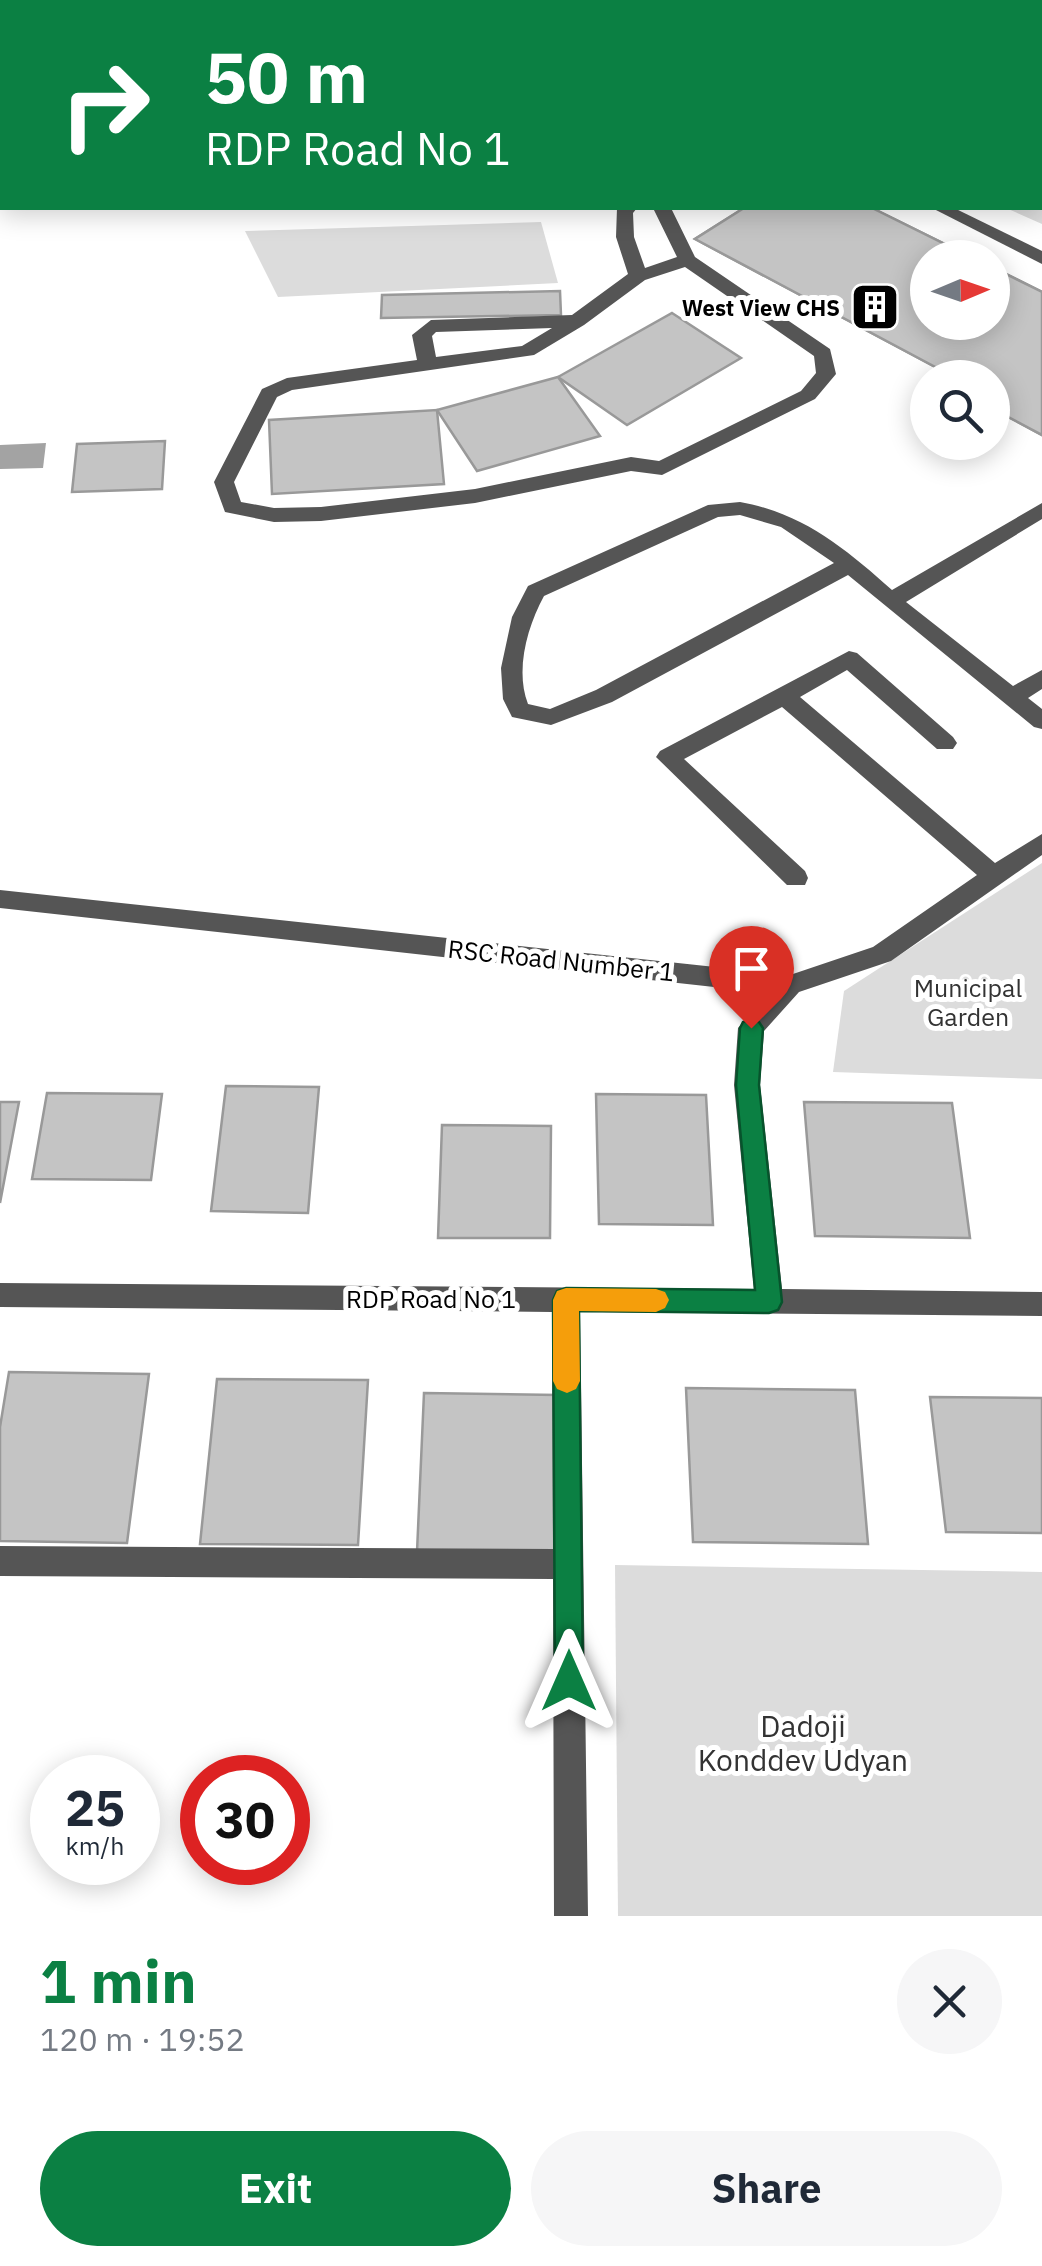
<!DOCTYPE html>
<meta charset="utf-8">
<style>
body{margin:0;font-family:"IBM Plex Sans",sans-serif;background:#f6f6f7;color:#1f2937;height:100vh;display:flex;flex-direction:column;font-size:38px;white-space:nowrap}
*{box-sizing:border-box;margin:0}
p{font-size:32px;color:#747a83}
.icon{flex:none;width:55px;height:55px;fill:none;stroke:currentColor;stroke-width:2;stroke-linecap:round;stroke-linejoin:round}
.map{position:relative;height:1916px;overflow:hidden}
.details{display:flex;flex-direction:column;background:#fff;flex:1}
.details>*{flex:none}
.guide{position:absolute;left:0px;top:0px;width:1042px;height:210px;box-shadow:0 5px 25px #0003;background:#0b8043;color:#fff;overflow:hidden}
.needle{width:65px;rotate:88deg}
.controls{position:absolute;left:910px;top:240px;display:grid;gap:20px}
.controls a{display:grid;place-items:center;width:100px;height:100px;border-radius:50%;background:#fff;box-shadow:0 5px 25px #0003;font-size:50px}
.speed{position:absolute;left:30px;top:1755px;display:flex;gap:20px;font-size:50px;font-weight:700;text-align:center}
.speed>*{display:grid;place-content:center;width:130px;height:130px;border-radius:50%;background:#fff;box-shadow:0 5px 25px #0003;line-height:1}
.speed small{font-size:25px;font-weight:400}
.speed .limit{border:15px solid #d22;background:#fff;color:#111}
.pin{position:absolute;display:grid;place-items:center;width:85px;height:85px;color:#fff;margin:-102px -42px;border-radius:50% 50% 50% 0;rotate:-45deg;box-shadow:0 0 10px #0007}
.pin .icon{rotate:45deg}
.me{position:absolute;width:110px;margin:-55px;rotate:0deg;stroke-linejoin:round;filter:drop-shadow(0 0 8px #0008)}
.turn{display:flex;align-items:center;gap:35px;height:210px;padding:0 40px;font-size:45px}
.turn .icon{width:130px;height:130px;stroke-width:2.5}
.turn b{display:block;font-size:70px;line-height:85px}
.round{display:grid;place-items:center;flex:none;width:105px;height:105px;border-radius:52px;background:#f6f6f7}
.overview{display:flex;align-items:center;justify-content:space-between;height:170px;padding:0 40px}
h1{font-size:60px;font-weight:800;line-height:75px;color:#0b8043}
.button{display:flex;gap:20px;margin-top:auto;padding:20px 40px}
.button a{flex:1;height:115px;border-radius:60px;background:#0b8043;color:#fff;font-size:40px;font-weight:800;line-height:115px;text-align:center}
.button a+a{background:#f6f6f7;color:#1f2937}
.map>svg:first-child{display:block}
.green{fill:#dcdcdc}
.water{fill:#a3a3a3}
.building{fill:#c4c4c4;stroke:#999;stroke-width:2.5}
.lines{fill:none;stroke-linecap:round;stroke-linejoin:round}
.minor{fill:#555;fill-rule:evenodd}
.route{fill:#0b8043;stroke:#07532c;stroke-width:2.5}
.slow{fill:#f59e0b}
.labels{text-anchor:middle;dominant-baseline:central;stroke-width:10;stroke-linejoin:round;paint-order:stroke}
.far-poi-label{font-size:22px;font-weight:bold;fill:#000;stroke:#fff;text-anchor:end}
.street-label{font-size:25px;fill:#000;stroke:#fff}
.park-label{font-size:25px;fill:#333;stroke:#fff}
.near-park-label{font-size:30px;fill:#333;stroke:#fff}
</style>
<div class="map">
<svg width="1042" height="1916" viewBox="0 0 1042 1916">
<rect width="100%" height="100%" fill="#fff"/>
<g class="green">
<path d="M191,0h851v224l-36,-16h34v-206z"/>
<path d="M541,222l17,61 -280,14 -33,-66z"/>
<path d="M1042,863v216l-209,-7 11,-81z"/>
<path d="M615,1565l427,7v344h-424z"/>
</g>
<path class="water" d="M46,443l-3,25 -43,1v-24z"/>
<g class="building">
<path d="M744,208h128l101,50h-45v64h64v-55l50,25v143l-43,-23 9,-7 -16,-8v-19h-36l-261,-139z"/>
<path d="M744,208h128l101,50h-45v64h64v-55l50,25v143l-43,-23 9,-7 -16,-8v-19h-36l-261,-139z"/>
<path d="M560,291l1,24 -180,3 1,-23z"/>
<path d="M672,313l69,45 -114,67 -69,-48z"/>
<path d="M558,377l42,59 -123,35 -40,-61z"/>
<path d="M437,410l7,74 -172,10 -3,-74z"/>
<path d="M165,441l-3,48 -90,3 5,-48z"/>
<path d="M226,1086l93,1 -11,126 -97,-2z"/>
<path d="M47,1093l115,1 -11,86 -119,-1z"/>
<path d="M596,1094l110,1 7,130 -114,-1z"/>
<path d="M0,1102h19l-19,101z"/>
<path d="M804,1102l148,1 18,135 -155,-2z"/>
<path d="M442,1125l109,1 -1,112h-112z"/>
<path d="M9,1372l140,2 -22,169 -127,-2v-114z"/>
<path d="M217,1379l151,1 -10,165 -158,-1z"/>
<path d="M686,1388l169,2 13,154 -175,-2z"/>
<path d="M424,1393l134,2 1,159 -142,-2z"/>
<path d="M930,1397l112,1v135l-96,-1z"/>
</g>
<g class="lines">
<g class="minor">
<path d="M21,0h17l1,2h-16z"/>
<rect x="0" y="197" width="2" height="10"/>
<path d="M617,208h20l-4,5 1,24 11,31 32,-11 -24,-49h18l24,49 135,92 6,25 -21,25 -153,76 -31,-4 -156,32 -154,18 -47,1 -49,-10 -11,-30 48,-93 25,-11 130,-18 -5,-25 19,-15 141,-5 56,-41 -12,-37zM685,267l129,89 2,17 -15,18 -142,70 -28,-4 -156,32 -154,18 -47,1 -33,-6 -7,-20 43,-85 15,-7 242,-35 50,-30 61,-45zM552,328l-30,18 -86,11 -4,-21 4,-4z"/>
<path d="M932,208h22l88,43v13z"/>
<path d="M740,502c63,11 106,47 152,88l150,-87v16l-136,83 107,84 29,-16v19l-14,9 14,11v20l-8,-2 -186,-152 -236,127 -61,23 -39,-8 -9,-18 -2,-31 11,-51 16,-31 180,-81zM740,515l41,12 53,36 -238,127 -46,19 -22,-5c-13,-33 -1,-77 16,-108l174,-79z"/>
<path d="M849,651l8,2 96,84 4,6 -4,6h-16l-90,-79 -47,27 195,166 47,-29v21l-151,106 -92,31 -35,39 -4,54 22,204 260,3v24l-462,-4 8,604h-34l-1,-337 -553,-3v-30l553,3 -1,-237 -552,-5v-24l754,6 -20,-204 4,-57 30,-35 -768,-85v-18l790,85 83,-28 104,-72 -195,-168 -98,52 121,112 3,7 -3,7h-18l-131,-128 4,-6z"/>
</g>
</g>
<path class="route" d="M751,1019l8,3 4,6 -4,57 23,217 -4,8 -9,3 -190,-2 4,370 -4,10 -10,4 -10,-4 -4,-10 -2,-381 4,-9 9,-3 189,2 -19,-205 4,-57 3,-6z"/>
<path class="slow" d="M566,1288l90,1 9,3 4,8 -4,8 -9,4 -77,-1 1,70 -4,8 -9,4 -10,-4 -4,-8v-81l4,-9z"/>
<defs>
<g id="building-square" transform="scale(2.5)"><rect x="-9" y="-9" width="18" height="18" rx="4" fill="#000" stroke="#fff"/><path d="M-4-6H4V6H1V3H-1V6H-4ZM-2.5-4.3h1.7v1.8h-1.7ZM.8-4.3h1.7v1.8H.8ZM-2.5-1h1.7V.8h-1.7ZM.8-1h1.7V.8H.8Z" fill="#fff"/></g>
</defs>
<g fill-rule="evenodd">
<use href="#building-square" x="875" y="307"/>
</g>
<g class="labels">
<g class="far-poi-label">
<text x="840" y="307">West View CHS</text>
</g>
<g class="street-label">
<text transform="translate(561 960) rotate(6)">RSC Road Number 1</text>
<text x="431" y="1298">RDP Road No 1</text>
</g>
<g class="park-label">
<text x="968" y="987">Municipal<tspan x="968" dy="29">Garden</tspan></text>
</g>
<g class="near-park-label">
<text x="803" y="1725">Dadoji<tspan x="803" dy="34">Konddev Udyan</tspan></text>
</g>
</g>
</svg>
<div class="controls">
<a><svg class="needle" viewBox="-14 -14 28 28"><path d="M0-13l5 13h-10z" fill="#e53935"/><path d="M0 13l5-13h-10z" fill="#747a83"/></svg></a>
<a><svg class="icon" aria-label="search" viewBox="0 0 24 24"><circle cx="10" cy="10" r="6"/><path d="M15 15l6 6"/></svg></a>
</div>
<div class="speed"><div>25<small>km/h</small></div><div class="limit">30</div></div>
<div class="pin" style="left:751px;top:1028px;background:#d93025"><svg class="icon" aria-label="arrive" viewBox="0 0 24 24"><path d="M6 21V4h12l-3 4 3 4H6"/></svg></div>
<svg class="me" style="left:569px;top:1681px" viewBox="-20 -20 40 40"><path d="M0-17L14 15 0 8-14 15z" fill="#0b8043" stroke="#fff" stroke-width="4"/></svg>
<div class="guide">
<div class="turn"><svg class="icon" aria-label="right" viewBox="0 0 24 24"><path d="M7 20v-9h11M14 6l5 5-5 5"/></svg><div><b>50 m</b>RDP Road No 1</div></div>
</div>
</div>
<section class="details">
<div class="overview"><div><h1>1 min</h1><p>120 m · 19:52</p></div><a class="round"><svg class="icon" aria-label="close" viewBox="0 0 24 24"><path d="M6 6l12 12M18 6L6 18"/></svg></a></div>
<div class="button"><a>Exit</a><a>Share</a></div>
</section>
